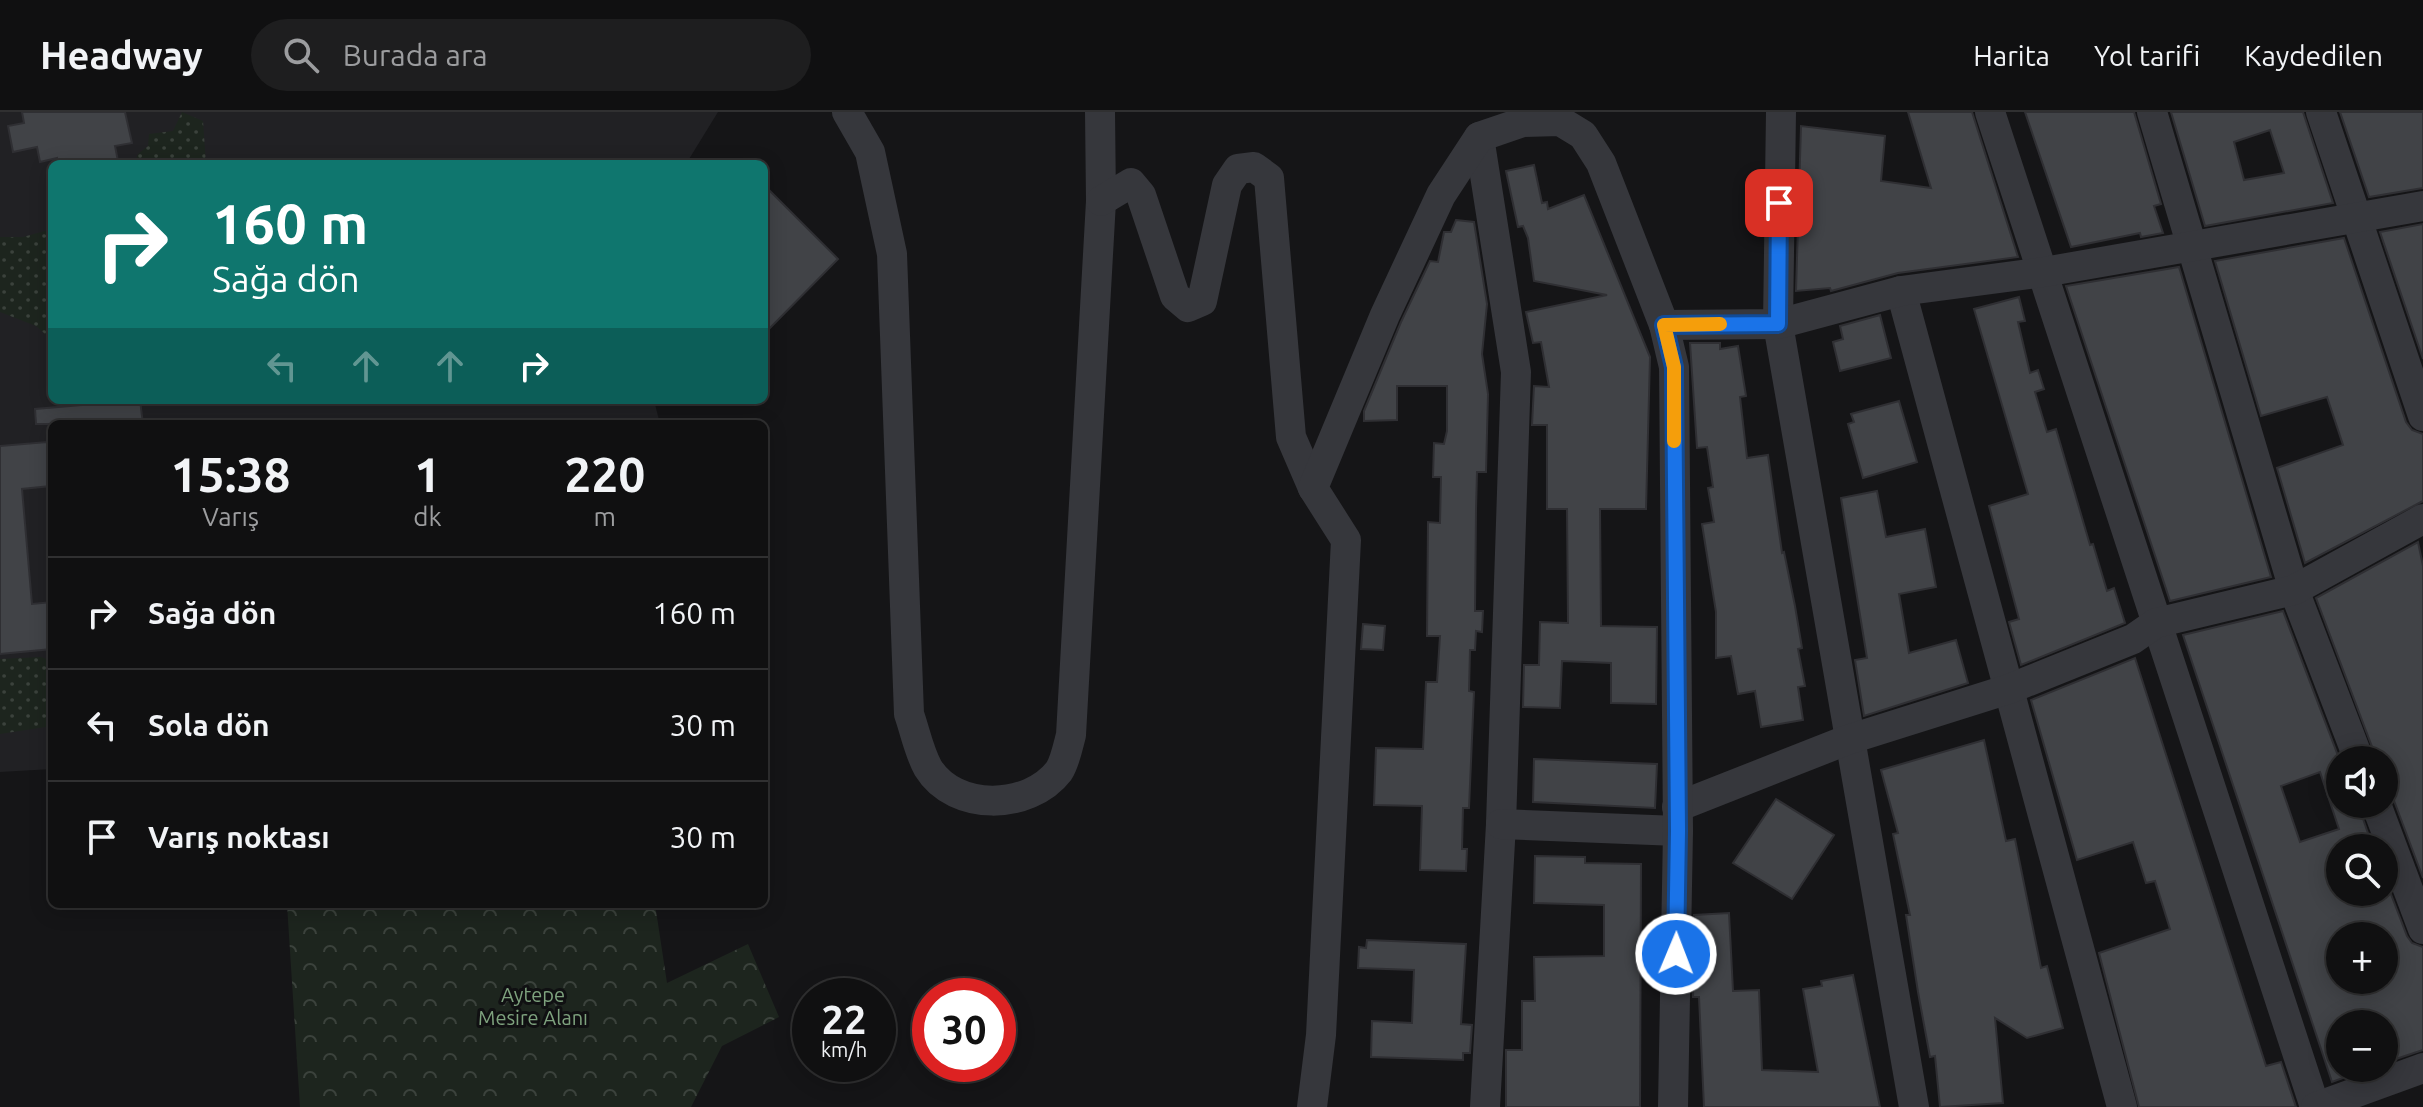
<!DOCTYPE html>
<html lang="tr">
<meta charset="utf-8">
<style>
body{margin:0;font-family:Ubuntu,sans-serif;background:#1e1e1f;color:#f1f3f6;height:100vh;display:flex;flex-direction:column;font-size:30px;white-space:nowrap}
*{box-sizing:border-box;margin:0}
p{font-size:26px;color:#9c9d9f}
.icon{flex:none;width:44px;height:44px;fill:none;stroke:currentColor;stroke-width:2;stroke-linecap:round;stroke-linejoin:round}
.map{position:relative;flex:1;overflow:hidden}
.panel{position:absolute;left:48px;top:308px;width:720px;height:488px;display:flex;flex-direction:column;background:#101011;border-radius:12px;box-shadow:0 4px 20px #0003,0 0 0 2px #303031}
.panel>*{flex:none}
.guide{position:absolute;left:48px;top:48px;width:720px;height:244px;border-radius:12px;box-shadow:0 4px 20px #0003,0 0 0 2px #303031;background:#0f766e;color:#fff;overflow:hidden}
.tools{position:absolute;left:2326px;top:634px;display:grid;gap:16px}
.tools a{display:grid;place-items:center;width:72px;height:72px;border-radius:50%;background:#101011;box-shadow:0 4px 20px #0003,0 0 0 2px #303031;font-size:40px}
.speed{position:absolute;left:792px;top:866px;display:flex;gap:16px;font-size:40px;font-weight:700;text-align:center}
.speed>*{display:grid;place-content:center;width:104px;height:104px;border-radius:50%;background:#101011;box-shadow:0 4px 20px #0003,0 0 0 2px #303031;line-height:1}
.speed small{font-size:20px;font-weight:400}
.speed .limit{border:12px solid #d22;background:#fff;color:#111}
.pin{position:absolute;display:grid;place-items:center;width:68px;height:68px;color:#fff;margin:-34px;border-radius:16px;box-shadow:0 4px 12px #0006}
.me{position:absolute;width:88px;margin:-44px;rotate:1deg;stroke-linejoin:round;filter:drop-shadow(0 0 6px #0008)}
.turn{display:flex;align-items:center;gap:28px;height:168px;padding:0 32px;font-size:36px}
.turn .icon{width:104px;height:104px;stroke-width:2.5}
.turn b{display:block;font-size:56px;line-height:68px}
.lanes{display:flex;align-items:center;height:76px;padding:0 32px;background:#0003;justify-content:center;gap:40px;direction:ltr}
.lanes .off{opacity:.35}
.eta{display:flex;justify-content:space-evenly;align-items:center;height:136px;text-align:center}
.eta b{font-size:48px;font-weight:700;line-height:56px}
ul{padding:0;list-style:none}
li{display:flex;align-items:center;gap:24px;height:112px;padding:0 32px;border-top:2px solid #303031}
li div{flex:1}
li b{display:block;font-size:30px}
li em{font-style:normal}
header{display:flex;align-items:center;gap:48px;box-sizing:border-box;height:112px;padding:0 40px;background:#101011;border-bottom:2px solid #303031}
header strong{font-size:38px}
nav{display:flex;gap:44px;margin-inline-start:auto;font-size:28px}
.search{width:560px;height:72px;background:#1e1e1f;display:flex;align-items:center;gap:20px;box-sizing:border-box;padding:0 28px;border-radius:44px;color:#9c9d9f;font-size:30px}
.map>svg:first-child{display:block}
.built{fill:#212124}
.grass{fill:url(#grass-dots)}
.forest{fill:url(#forest-crowns)}
.building{fill:#414347;stroke:#2f2f33;stroke-width:2;fill-rule:evenodd}
.lines{fill:none;stroke-linecap:round;stroke-linejoin:round}
.street{stroke:#36373c;stroke-width:30}
.route-casing{stroke:#114b97;stroke-width:20}
.route{stroke:#1a73e8;stroke-width:14}
.slow{stroke:#f59e0b;stroke-width:14}
.labels{text-anchor:middle;dominant-baseline:central;stroke-width:6;stroke-linejoin:round;paint-order:stroke}
.park-label{font-size:20px;fill:#7ea27e;stroke:#101012}
</style>
<header>
<strong>Headway</strong>
<div class="search"><svg class="icon" aria-label="search" viewBox="0 0 24 24"><circle cx="10" cy="10" r="6"/><path d="M15 15l6 6"/></svg>Burada ara</div>
<nav><a>Harita</a><a>Yol tarifi</a><a>Kaydedilen</a></nav>
</header>
<div class="map">
<svg width="2423" height="995" viewBox="0 0 2423 995">
<defs>
<pattern id="grass-dots" width="8" height="8" patternUnits="userSpaceOnUse" patternTransform="scale(2)"><rect width="8" height="8" fill="#1d251e"/><path d="M2 2h.1M6 6h.1" fill="none" stroke="#3b423c" stroke-width="1.8" stroke-linecap="round"/></pattern>
<pattern id="forest-crowns" width="20" height="18" patternUnits="userSpaceOnUse" patternTransform="scale(2)"><rect width="20" height="18" fill="#1d251e"/><path d="M2 6a3 3 0 1 1 6 0M12 15a3 3 0 1 1 6 0" fill="none" stroke="#3b423c"/></pattern>
</defs>
<rect width="100%" height="100%" fill="#151517"/>
<path class="built" d="M0,0h718l-32,52h-634v236h602l6,24h-608v345l-52,3z"/>
<g class="grass">
<path d="M182,0l21,9 3,43h-72l4,-10 10,-8 1,-12 24,-3z"/>
<path d="M52,117v111l-16,-14 -36,-14v-75h23z"/>
<path d="M41,545l11,4v65l-52,8v-75z"/>
</g>
<path class="forest" d="M287,792h368l12,79 81,-39 31,73 -57,29 -31,61h-391z"/>
<g class="building">
<path d="M22,0h103l7,31 -17,3 3,15 -60,3 -1,-6 -17,4 -3,-15 -24,5 -5,-26 16,-3z"/>
<path d="M1908,0h64l46,145 -120,16 -67,18 -1,-3 -34,3 5,-165 84,10 -4,45 50,7z"/>
<path d="M2025,0h109l27,92 -7,2 9,27 -22,4 -1,-4 -69,14z"/>
<path d="M2171,0h132l30,91 -128,23zM2270,18l14,43 -40,7 -10,-38z"/>
<path d="M2340,0h83v76l-54,9z"/>
<path d="M1534,53l8,38 5,-1 1,7 36,-14 66,162 -4,152h-46l1,117 56,1 -1,77 -45,-1v-40l-49,-2 -2,47 -37,-1 1,-42h15l1,-43 28,1 -1,-114h-20v-84h-15l2,-39 15,1 -8,-45 -8,1 -7,-31 81,-17 -73,-14 -6,-43 -5,-12 -5,1 -12,-56z"/>
<path d="M764,73l74,74 -74,75z"/>
<path d="M1456,108l18,2 13,82 -5,50 6,40 -2,78h-9l-1,38 -1,101h8l-1,21 -6,-1 -1,19h-5l-1,41 5,1 -5,116h-6l-1,41h5l-1,22 -46,-1 2,-64 -48,-1 2,-57 47,1 3,-67h11l3,-46h-13l1,-114 12,1 1,-46h-8l1,-34 10,1 3,-13v-45h-50v34l-33,1v-10l37,-89 29,-61 8,1 6,-30h7z"/>
<path d="M2423,112v135l-43,-127z"/>
<path d="M2344,126l62,184 6,8 11,4v67l-118,62 -28,-95 66,-23 -16,-48 -66,19 -46,-155z"/>
<path d="M2179,155l92,310 -101,24 -104,-315z"/>
<path d="M2019,185l6,24 -7,1 12,51 8,-3 6,19 -9,3 12,40 9,-3 34,116 3,-1 14,47 7,-3 11,35 -104,42 -12,-43 10,-3 -30,-113 39,-12 -54,-185z"/>
<path d="M1880,203l11,43 -51,13 -7,-29 10,-3 -3,-13z"/>
<path d="M1690,231h30v6l18,-3 8,50 -6,1 7,61 21,-3 14,98 2,-1 11,54 7,42 -4,1 7,37 -7,1 5,33 -42,7 -6,-36 -17,3 -7,-38 -15,2v-46l-14,-88 12,-2 -6,-34 5,-1 -6,-40 -10,1z"/>
<path d="M140,288l3,24h-107l-1,-15z"/>
<path d="M1899,289l18,61 -54,16 -15,-54 6,-2 -3,-8z"/>
<path d="M47,330l4,44 -29,3 10,115 20,-2v47l-52,5v-208z"/>
<path d="M1877,379l9,46 39,-8 11,58 -37,7 10,59 47,-13 12,43 -104,33 -9,-56 12,-2 -26,-160z"/>
<path d="M2418,430l5,24v312l-30,-80 -9,-10v-28h-7l-61,-162z"/>
<path d="M2283,499l57,150v43h18l15,44h-33v44h44v-16l23,60 5,7 11,4v103l-39,13v-39h-44v44h30l-38,14 -149,-447zM2320,660l19,57 -39,13 -19,-56zM2340,824h44v44h-44z"/>
<path d="M1363,512l22,2 -2,24 -22,-1z"/>
<path d="M2135,546l131,408 15,-4 15,45h-157l-40,-154 71,-24 -15,-48 -9,2 -13,-41 -56,18 -46,-160z"/>
<path d="M1984,628l22,101 9,-2 26,129 6,-2 16,62 -36,10 -32,-20 8,85 -63,4 -5,-51 -5,1 -12,-65 -12,-77h4l-17,-81 5,-1 -17,-63z"/>
<path d="M1534,647l123,5 -2,44 -122,-6z"/>
<path d="M1776,687l58,36 -42,64 -59,-36z"/>
<path d="M1535,744l50,1v6l56,1 -1,243h-134v-57h16v-49h13l-1,-44 70,-1v-51l-70,-2z"/>
<path d="M1729,801l4,78 26,-1 3,80 56,2 -15,-83 19,-3 -1,-5 32,-6 27,132h-176l-5,-110h-6l1,-82z"/>
<path d="M1367,828l99,4 -5,80 11,1 -2,28h-7v7l-92,-3 1,-36 40,2 2,-53 -56,-2 1,-21 7,1z"/>
</g>
<g class="lines">
<g class="street">
<path d="M847,0l23,40 22,102 17,460c6,17 10,38 19,54 27,44 101,42 131,3 6,-9 9,-25 12,-36l30,-534 -1,-89"/>
<path d="M1781,0l-3,212 136,783"/>
<path d="M1990,0l325,995"/>
<path d="M2152,0l142,478 65,170"/>
<path d="M2321,0l102,304"/>
<path d="M1479,25l37,235 -15,452 -16,283"/>
<path d="M1101,89l30,-18 10,12 34,101 13,11 14,-6 25,-116 11,-16 16,-2 15,11 22,259 22,51"/>
<path d="M1901,179l221,816"/>
<path d="M1664,213l114,-1 123,-33 143,-19 379,-66"/>
<path d="M2376,692l47,125"/>
<path d="M1677,695l170,-67 162,-51 124,-50 23,-16 138,-33 129,-71"/>
<path d="M1501,712l177,7"/>
<path d="M1312,995l9,-72 25,-495 -33,-52 72,-173 56,-120 38,-58 44,-15 37,-1 23,14 18,28 63,162 10,42 4,464 -5,276"/>
<path d="M2316,995l107,-39"/>
</g>
</g>
<g class="lines">
<g class="route-casing">
<path id="route" d="M1676,842l2,-123 -4,-464 -10,-42 114,-1 1,-121"/>
</g>
<use href="#route" class="route"/>
<path class="slow" d="M1674,329v-74l-10,-42 56,-1"/>
</g>
<g class="labels">
<g class="park-label">
<text x="533" y="882">Aytepe<tspan x="533" dy="23">Mesire Alanı</tspan></text>
</g>
</g>
</svg>
<div class="tools">
<a><svg class="icon" aria-label="sound" viewBox="0 0 24 24"><path d="M4 9h4l5-4v14l-5-4H4zM17 9q2 3 0 6"/></svg></a>
<a><svg class="icon" aria-label="search" viewBox="0 0 24 24"><circle cx="10" cy="10" r="6"/><path d="M15 15l6 6"/></svg></a>
<a>+</a>
<a>−</a>
</div>
<div class="speed"><div>22<small>km/h</small></div><div class="limit">30</div></div>
<div class="pin" style="left:1779px;top:91px;background:#d93025"><svg class="icon" aria-label="arrive" viewBox="0 0 24 24"><path d="M6 21V4h12l-3 4 3 4H6"/></svg></div>
<svg class="me" style="left:1676px;top:842px" viewBox="-20 -20 40 40"><circle r="17" fill="#1a73e8" stroke="#fff" stroke-width="3"/><path d="M0-11L8 9 0 5-8 9z" fill="#fff"/></svg>
<div class="guide">
<div class="turn"><svg class="icon" aria-label="right" viewBox="0 0 24 24"><path d="M7 20v-9h11M14 6l5 5-5 5"/></svg><div><b>160 m</b>Sağa dön</div></div>
<div class="lanes"><svg class="icon off" aria-label="left" viewBox="0 0 24 24"><path d="M17 20v-9H6M10 6l-5 5 5 5"/></svg><svg class="icon off" aria-label="ahead" viewBox="0 0 24 24"><path d="M12 20V5M6 11l6-6 6 6"/></svg><svg class="icon off" aria-label="ahead" viewBox="0 0 24 24"><path d="M12 20V5M6 11l6-6 6 6"/></svg><svg class="icon" aria-label="right" viewBox="0 0 24 24"><path d="M7 20v-9h11M14 6l5 5-5 5"/></svg></div>
</div>
<section class="panel">
<div class="eta">
<div><b>15:38</b><p>Varış</p></div>
<div><b>1</b><p>dk</p></div>
<div><b>220</b><p>m</p></div>
</div>
<ul>
<li><svg class="icon" aria-label="right" viewBox="0 0 24 24"><path d="M7 20v-9h11M14 6l5 5-5 5"/></svg><div><b>Sağa dön</b></div><em>160 m</em></li>
<li><svg class="icon" aria-label="left" viewBox="0 0 24 24"><path d="M17 20v-9H6M10 6l-5 5 5 5"/></svg><div><b>Sola dön</b></div><em>30 m</em></li>
<li><svg class="icon" aria-label="arrive" viewBox="0 0 24 24"><path d="M6 21V4h12l-3 4 3 4H6"/></svg><div><b>Varış noktası</b></div><em>30 m</em></li>
</ul>
</section>
</div>
